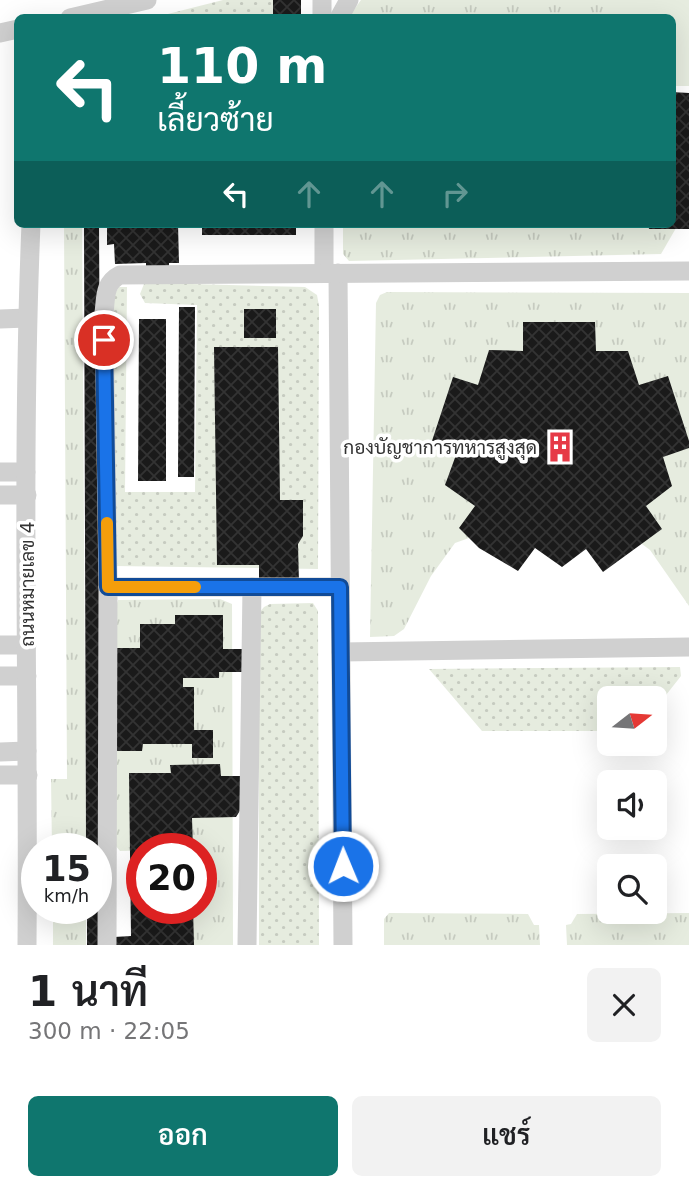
<!DOCTYPE html>
<html lang="th">
<meta charset="utf-8">
<style>
body{margin:0;font-family:"DejaVu Sans",Sarabun,sans-serif;background:#f2f2f2;color:#202124;height:100vh;display:flex;flex-direction:column;font-size:26px;white-space:nowrap}
*{box-sizing:border-box;margin:0}
p{font-size:23px;color:#757577}
.icon{flex:none;width:38px;height:38px;fill:none;stroke:currentColor;stroke-width:2;stroke-linecap:round;stroke-linejoin:round}
.map{position:relative;height:945px;overflow:hidden}
.details{display:flex;flex-direction:column;background:#fff;flex:1}
.details>*{flex:none}
.guide{position:absolute;left:14px;top:14px;width:662px;height:214px;border-radius:10px;box-shadow:0 7px 28px #0002;background:#0f766e;color:#fff;overflow:hidden}
.needle{width:46px;rotate:73deg}
.buttons{position:absolute;left:597px;top:686px;display:grid;gap:14px}
.buttons a{display:grid;place-items:center;width:70px;height:70px;border-radius:10px;background:#fff;box-shadow:0 7px 28px #0002;font-size:35px}
.speed{position:absolute;left:21px;top:833px;display:flex;gap:14px;font-size:35px;font-weight:700;text-align:center}
.speed>*{display:grid;place-content:center;width:91px;height:91px;border-radius:50%;background:#fff;box-shadow:0 7px 28px #0002;line-height:1}
.speed small{font-size:18px;font-weight:400}
.speed .limit{border:10px solid #d22;background:#fff;color:#111}
.pin{position:absolute;display:grid;place-items:center;width:60px;height:60px;color:#fff;margin:-30px;border:4px solid #fff;border-radius:50%;box-shadow:0 2px 7px #0007}
.me{position:absolute;width:77px;margin:-38px;rotate:359deg;stroke-linejoin:round;filter:drop-shadow(0 0 5px #0008)}
.turn{display:flex;align-items:center;gap:24px;height:147px;padding:0 28px;font-size:32px}
.turn .icon{width:91px;height:91px;stroke-width:2.5}
.turn b{display:block;font-size:49px;line-height:60px}
.lanes{display:flex;align-items:center;height:66px;padding:0 28px;background:#0003;justify-content:center;gap:35px;direction:ltr}
.lanes .off{opacity:.35}
.round{display:grid;place-items:center;flex:none;width:74px;height:74px;border-radius:10px;background:#f2f2f2}
.headline{display:flex;align-items:center;justify-content:space-between;height:119px;padding:0 28px}
h1{font-size:42px;font-weight:600;line-height:52px}
.primary-button{display:flex;gap:14px;margin-top:auto;padding:14px 28px}
.primary-button a{flex:1;height:80px;border-radius:10px;background:#0f766e;color:#fff;font-size:28px;font-weight:600;line-height:80px;text-align:center}
.primary-button a+a{background:#f2f2f2;color:#202124}
.map>svg:first-child{display:block}
.grass{fill:url(#grass-tufts)}
.garden{fill:url(#garden-dots)}
.pitch{fill:#e6ecdf}
.building{fill:url(#building-cross-hatch)}
.lines{fill:none;stroke-linecap:round;stroke-linejoin:round}
.minor{stroke:#d0d0d0;stroke-width:19}
.route-casing{stroke:#114b97;stroke-width:18}
.route{stroke:#1a73e8;stroke-width:12}
.slow{stroke:#f59e0b;stroke-width:12}
.labels{text-anchor:middle;dominant-baseline:central;stroke-width:7;stroke-linejoin:round;paint-order:stroke}
.poi-label{font-size:19px;fill:#333;stroke:#fff;text-anchor:end}
.street-label{font-size:19px;fill:#333;stroke:#fff}
</style>
<div class="map">
<svg width="689" height="945" viewBox="0 0 689 945">
<defs>
<pattern id="grass-tufts" width="24" height="20" patternUnits="userSpaceOnUse" patternTransform="scale(1.75)"><rect width="24" height="20" fill="#e6ecdf"/><path d="M3 7l-1-3M5 7V3M7 7l1-3M15 17l-1-3M17 17v-4M19 17l1-3" fill="none" stroke="#c6cbc0"/></pattern>
<pattern id="garden-dots" width="8" height="8" patternUnits="userSpaceOnUse" patternTransform="scale(1.75)"><rect width="8" height="8" fill="#e6ecdf"/><path d="M2 2h.1M6 6h.1" fill="none" stroke="#c6cbc0" stroke-width="1.8" stroke-linecap="round"/></pattern>
<pattern id="building-cross-hatch" width="8" height="8" patternUnits="userSpaceOnUse" patternTransform="scale(1.75)"><rect width="8" height="8" fill="#1a1a1a"/><path d="M0 0l8 8M0 8l8-8" fill="none" stroke="#333"/></pattern>
</defs>
<rect width="100%" height="100%" fill="#fff"/>
<g class="grass">
<path d="M361,0h269v17l-282,1z"/>
<path d="M683,216l-22,38 -312,7 -6,-7v-30h329z"/>
<path d="M64,224h18l4,625h-34l-1,-70h16z"/>
<path d="M387,292l302,1v313l-39,-56 -32,-24 -98,-6 -65,23 -24,33 -27,53 -10,7 -24,1 6,-334 4,-8z"/>
<path d="M220,599l12,5 1,341h-43l-5,-37h16v-59l-81,2 -6,-7 1,-235 3,-9z"/>
<rect x="53" y="908" width="33" height="37"/>
<path d="M389,913l139,1 6,11h5l1,20h-156v-26z"/>
<path d="M689,913v32h-122l-1,-20 5,-1 6,-10z"/>
</g>
<g class="garden">
<path d="M223,0h53l1,17 -125,1z"/>
<path d="M146,279l46,5 113,3 12,8 2,11 -1,263 -204,-3 -4,-265 9,-14h8l-2,205h70l2,-187 -52,-2 -5,-9z"/>
<path d="M313,603l5,8 1,334h-60v-332l5,-6 6,-3z"/>
<path d="M680,667l1,9 -26,33 -1,-11h-45v33h-127l-53,-62z"/>
</g>
<g class="pitch">
<path d="M630,0h59v86h-17v-68l-42,-1z"/>
<path d="M365,224h240v4l-240,4z"/>
</g>
<g class="building">
<path d="M273,0h28v16l-28,1z"/>
<path d="M672,92l17,1v136h-40l-1,-5h24z"/>
<path d="M84,224h15l4,721h-16v-37h9v-59h-10z"/>
<path d="M107,224h71l1,39h-10v7h-23v-7l-31,1 -1,-20 -7,1z"/>
<rect x="202" y="224" width="94" height="11"/>
<path d="M179,307h16l-1,170h-16z"/>
<rect x="244" y="309" width="32" height="29"/>
<path d="M139,319h27v162h-28z"/>
<path d="M523,322h72l1,29h32l11,34 29,-9 21,65v7l-26,9 9,29 -26,20 16,23 -59,43 -17,-23 -24,18 -27,-19 -17,23 -39,-23 -20,-20 16,-22 -30,-21 11,-30 -26,-8 23,-70 25,8 11,-35 34,1z"/>
<path d="M214,347h64l2,153h23v36l-5,8 1,39 -40,1v-19h-42z"/>
<path d="M175,615h48v34h19v23h-23v6h-36v9h11v43h19v28h-21v-14h-49l-1,7h-27v-103h25v-24h35z"/>
<path d="M220,764l1,12h19l3,30 -7,11 -44,1 1,31h-51v59h51l1,37h-80v-8l17,-1 -2,-163h42l-1,-8z"/>
</g>
<g class="lines">
<g class="minor">
<path d="M70,18l77,-18"/>
<path d="M322,18v-18"/>
<path d="M339,18l10,-18"/>
<path d="M0,33l18,-4"/>
<path d="M324,224v49"/>
<path d="M338,273l5,672"/>
<path d="M0,319l27,-1"/>
<path d="M0,472h26"/>
<path d="M0,495h27"/>
<path d="M108,587h232"/>
<path d="M0,645h27"/>
<path d="M341,652l348,-5"/>
<path d="M0,676h27"/>
<path d="M0,752l27,-1"/>
<path d="M0,775h28"/>
<path d="M27,945c2,-240 -6,-481 4,-721"/>
<path d="M107,945l1,-358 -4,-274c2,-16 0,-30 16,-38l569,-4"/>
<path d="M247,945l5,-358"/>
</g>
</g>
<g class="lines">
<g class="route-casing">
<path id="route" d="M104,340l4,247h232l3,279"/>
</g>
<use href="#route" class="route"/>
<path class="slow" d="M107,523l1,64h87"/>
</g>
<defs>
<g id="building-bare" transform="scale(2.415)"><path d="M-4-6H4V6H1V3H-1V6H-4ZM-2.5-4.3h1.7v1.8h-1.7ZM.8-4.3h1.7v1.8H.8ZM-2.5-1h1.7V.8h-1.7ZM.8-1h1.7V.8H.8Z" fill="#e63946" stroke="#fff" stroke-width="2.5" paint-order="stroke"/></g>
</defs>
<g fill-rule="evenodd">
<use href="#building-bare" x="560" y="447"/>
</g>
<g class="labels">
<g class="poi-label">
<text x="537" y="447">กองบัญชาการทหารสูงสุด</text>
</g>
<g class="street-label">
<text transform="translate(27 584) rotate(-90)">ถนนหมายเลข 4</text>
</g>
</g>
</svg>
<div class="buttons">
<a><svg class="needle" viewBox="-14 -14 28 28"><path d="M0-13l5 13h-10z" fill="#e53935"/><path d="M0 13l5-13h-10z" fill="#757577"/></svg></a>
<a><svg class="icon" aria-label="sound" viewBox="0 0 24 24"><path d="M4 9h4l5-4v14l-5-4H4zM17 9q2 3 0 6"/></svg></a>
<a><svg class="icon" aria-label="search" viewBox="0 0 24 24"><circle cx="10" cy="10" r="6"/><path d="M15 15l6 6"/></svg></a>
</div>
<div class="speed"><div>15<small>km/h</small></div><div class="limit">20</div></div>
<div class="pin" style="left:104px;top:340px;background:#d93025"><svg class="icon" aria-label="arrive" viewBox="0 0 24 24"><path d="M6 21V4h12l-3 4 3 4H6"/></svg></div>
<svg class="me" style="left:343px;top:866px" viewBox="-20 -20 40 40"><circle r="17" fill="#1a73e8" stroke="#fff" stroke-width="3"/><path d="M0-11L8 9 0 5-8 9z" fill="#fff"/></svg>
<div class="guide">
<div class="turn"><svg class="icon" aria-label="left" viewBox="0 0 24 24"><path d="M17 20v-9H6M10 6l-5 5 5 5"/></svg><div><b>110 m</b>เลี้ยวซ้าย</div></div>
<div class="lanes"><svg class="icon" aria-label="left" viewBox="0 0 24 24"><path d="M17 20v-9H6M10 6l-5 5 5 5"/></svg><svg class="icon off" aria-label="ahead" viewBox="0 0 24 24"><path d="M12 20V5M6 11l6-6 6 6"/></svg><svg class="icon off" aria-label="ahead" viewBox="0 0 24 24"><path d="M12 20V5M6 11l6-6 6 6"/></svg><svg class="icon off" aria-label="right" viewBox="0 0 24 24"><path d="M7 20v-9h11M14 6l5 5-5 5"/></svg></div>
</div>
</div>
<section class="details">
<div class="headline"><div><h1>1 นาที</h1><p>300 m · 22:05</p></div><a class="round"><svg class="icon" aria-label="close" viewBox="0 0 24 24"><path d="M6 6l12 12M18 6L6 18"/></svg></a></div>
<div class="primary-button"><a>ออก</a><a>แชร์</a></div>
</section>
